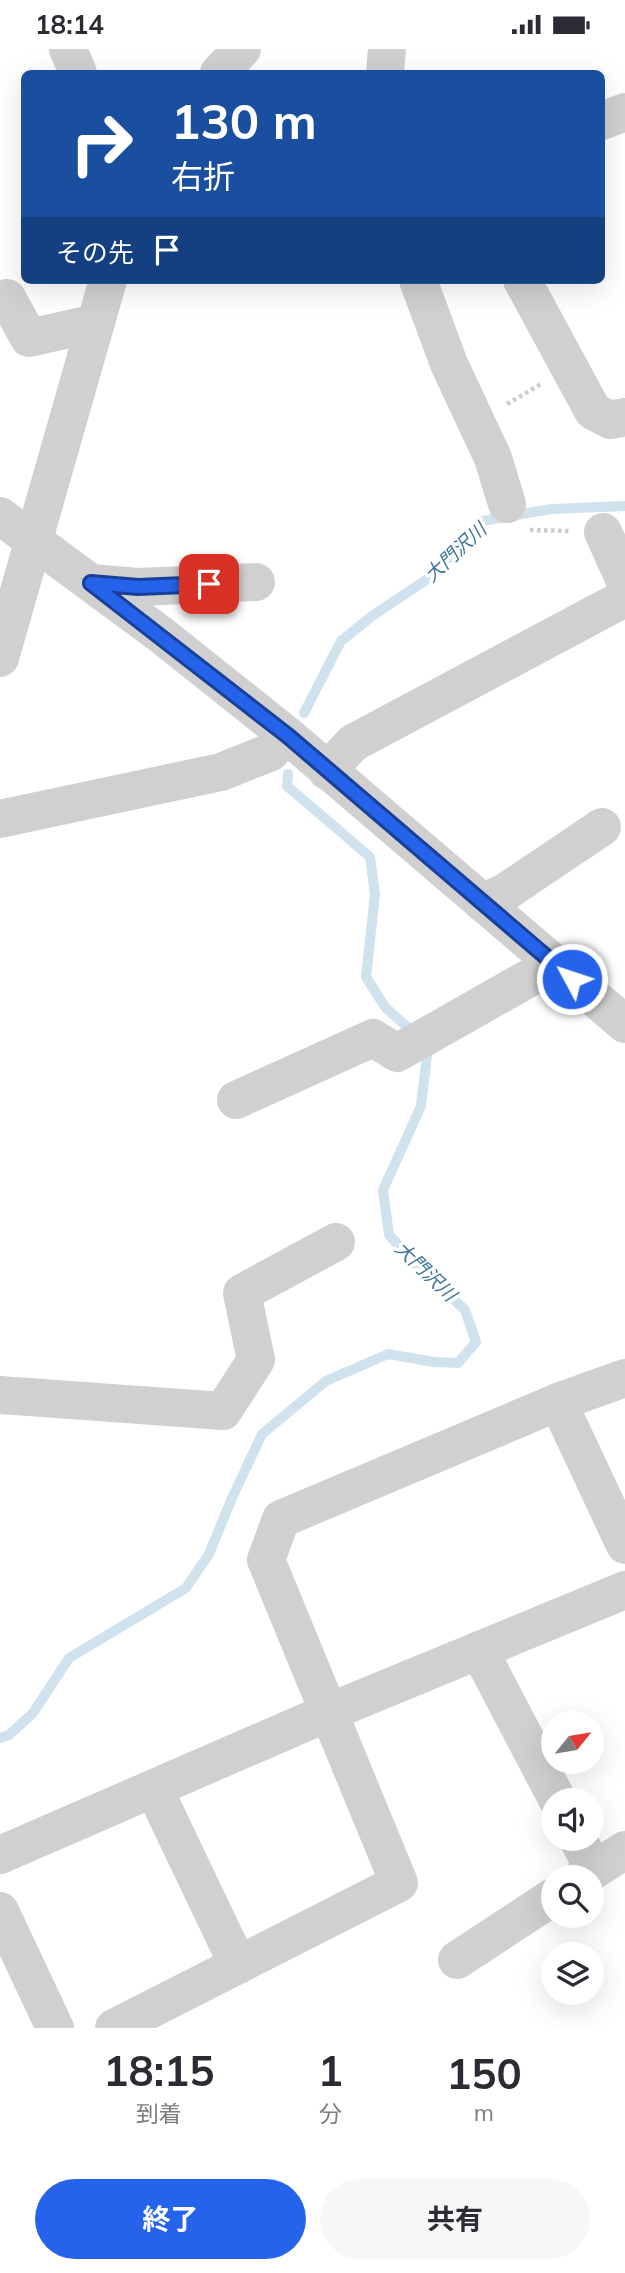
<!DOCTYPE html>
<html lang="ja">
<meta charset="utf-8">
<style>
body{margin:0;font-family:Mulish,"Noto Sans JP",sans-serif;background:#f7f7f7;color:#2b2b33;height:100vh;display:flex;flex-direction:column;font-size:26px;white-space:nowrap}
*{box-sizing:border-box;margin:0}
p{font-size:23px;color:#7c7c81}
.icon{flex:none;width:38px;height:38px;fill:none;stroke:currentColor;stroke-width:2;stroke-linecap:round;stroke-linejoin:round}
.map{position:relative;height:1979px;overflow:hidden}
.panel{display:flex;flex-direction:column;background:#fff;flex:1}
.panel>*{flex:none}
.top-card{position:absolute;left:21px;top:21px;width:584px;height:214px;border-radius:10px;box-shadow:0 7px 28px #0002;background:#1a4fa0;color:#fff;overflow:hidden}
.needle{width:46px;rotate:60deg}
.buttons{position:absolute;left:541px;top:1662px;display:grid;gap:14px}
.buttons a{display:grid;place-items:center;width:63px;height:63px;border-radius:50%;background:#fff;box-shadow:0 7px 28px #0002;font-size:35px}
.pin{position:absolute;display:grid;place-items:center;width:60px;height:60px;color:#fff;margin:-30px;border-radius:14px;box-shadow:0 4px 10px #0006}
.me{position:absolute;width:77px;margin:-38px;rotate:310deg;stroke-linejoin:round;filter:drop-shadow(0 0 5px #0008)}
.turn{display:flex;align-items:center;gap:24px;height:147px;padding:0 35px;font-size:32px}
.turn .icon{width:91px;height:91px;stroke-width:2.5}
.turn b{display:block;font-size:49px;line-height:60px}
.then{display:flex;align-items:center;height:66px;padding:0 35px;background:#0003;gap:14px;font-size:26px}
.eta{display:flex;justify-content:space-evenly;align-items:center;height:119px;text-align:center}
.eta b{font-size:42px;font-weight:700;line-height:49px}
.action{display:flex;gap:14px;margin-top:auto;padding:14px 35px}
.action a{flex:1;height:80px;border-radius:42px;background:#2563eb;color:#fff;font-size:28px;font-weight:700;line-height:80px;text-align:center}
.action a+a{background:#f7f7f7;color:#2b2b33}
.status{display:flex;justify-content:space-between;align-items:center;height:49px;padding:0 35px;background:#fff;direction:ltr}
.status svg{height:19px;fill:currentColor}
.map>svg:first-child{display:block}
.lines{fill:none;stroke-linecap:round;stroke-linejoin:round}
.stream{stroke:#cfe2ee;stroke-width:10}
.path{stroke:#cdcdcd;stroke-width:4.5;stroke-dasharray:3.5 3.5;stroke-linecap:butt}
.minor{stroke:#d0d0d0;stroke-width:38}
.route-casing{stroke:#184099;stroke-width:18}
.route{stroke:#2563eb;stroke-width:12}
.labels{text-anchor:middle;dominant-baseline:central;stroke-width:7;stroke-linejoin:round;paint-order:stroke}
.water-label{font-size:19px;font-style:italic;fill:#3f7597;stroke:#fff}
</style>
<div class="status"><b>18:14</b><svg viewBox="0 0 49 12"><path d="M0 12V9h3v3zM5 12V6h3v6zM10 12V3h3v9zM15 12V0h3v12zM26 1h20v11H26zM47 4h2v5h-2z"/></svg></div>
<div class="map">
<svg width="625" height="1979" viewBox="0 0 625 1979">
<rect width="100%" height="100%" fill="#fff"/>
<g class="lines">
<g class="stream">
<path d="M304,664l37,-72 31,-25 60,-40 50,-55 70,-12 73,-3"/>
<path d="M288,725l-1,12 83,71 5,37 -9,83 19,30 30,27"/>
<path d="M0,1689l9,-3 24,-22 36,-55 117,-70 23,-34 23,-56 30,-64 64,-53 62,-27 46,8 24,1 18,-21 -11,-32 -49,-46 -27,-29 -6,-45 38,-84 7,-59"/>
</g>
<g class="path">
<path d="M507,355l34,-20"/>
<path d="M530,481l41,1"/>
</g>
<g class="minor">
<path d="M68,0l10,24"/>
<path d="M219,24l23,-24"/>
<path d="M385,24l2,-24"/>
<path d="M602,72l23,-9"/>
<path d="M418,231l31,84 44,94 14,46"/>
<path d="M522,231l71,131 17,9 15,-3"/>
<path d="M7,249l22,40 67,-15"/>
<path d="M0,467l160,118 128,102 337,288"/>
<path d="M603,483l22,49"/>
<path d="M91,534l47,4 118,-5"/>
<path d="M0,609l108,-378"/>
<path d="M327,722l26,-28 272,-145"/>
<path d="M0,770l221,-47 50,-20"/>
<path d="M482,853l22,-9 98,-66"/>
<path d="M236,1051l137,-62 24,15 157,-89"/>
<path d="M0,1346l223,16 33,-51 -14,-67 94,-51"/>
<path d="M558,1353l67,143"/>
<path d="M479,1601l79,151"/>
<path d="M154,1740l84,176"/>
<path d="M578,1790l16,31"/>
<path d="M0,1806l327,-142 298,-123"/>
<path d="M582,1829l43,-28"/>
<path d="M0,1862l55,117"/>
<path d="M457,1911l96,-63"/>
<path d="M114,1979l285,-145 -133,-323 15,-41 277,-117 67,-24"/>
</g>
</g>
<g class="lines">
<g class="route-casing">
<path id="route" d="M209,535l-71,3 -47,-4 197,153 284,243"/>
</g>
<use href="#route" class="route"/>
</g>
<g class="labels">
<g class="water-label">
<text transform="translate(455 503) rotate(-43)">大門沢川</text>
<text transform="translate(426 1222) rotate(44)">大門沢川</text>
</g>
</g>
</svg>
<div class="buttons">
<a><svg class="needle" viewBox="-14 -14 28 28"><path d="M0-13l5 13h-10z" fill="#e53935"/><path d="M0 13l5-13h-10z" fill="#7c7c81"/></svg></a>
<a><svg class="icon" aria-label="sound" viewBox="0 0 24 24"><path d="M4 9h4l5-4v14l-5-4H4zM17 9q2 3 0 6"/></svg></a>
<a><svg class="icon" aria-label="search" viewBox="0 0 24 24"><circle cx="10" cy="10" r="6"/><path d="M15 15l6 6"/></svg></a>
<a><svg class="icon" aria-label="layers" viewBox="0 0 24 24"><path d="M12 4l9 5-9 5-9-5zM3 14l9 5 9-5"/></svg></a>
</div>
<div class="pin" style="left:209px;top:535px;background:#d93025"><svg class="icon" aria-label="arrive" viewBox="0 0 24 24"><path d="M6 21V4h12l-3 4 3 4H6"/></svg></div>
<svg class="me" style="left:572px;top:930px" viewBox="-20 -20 40 40"><circle r="17" fill="#2563eb" stroke="#fff" stroke-width="3"/><path d="M0-11L8 9 0 5-8 9z" fill="#fff"/></svg>
<div class="top-card">
<div class="turn"><svg class="icon" aria-label="right" viewBox="0 0 24 24"><path d="M7 20v-9h11M14 6l5 5-5 5"/></svg><div><b>130 m</b>右折</div></div>
<div class="then">その先<svg class="icon" aria-label="arrive" viewBox="0 0 24 24"><path d="M6 21V4h12l-3 4 3 4H6"/></svg></div>
</div>
</div>
<section class="panel">
<div class="eta">
<div><b>18:15</b><p>到着</p></div>
<div><b>1</b><p>分</p></div>
<div><b>150</b><p>m</p></div>
</div>
<div class="action"><a>終了</a><a>共有</a></div>
</section>
